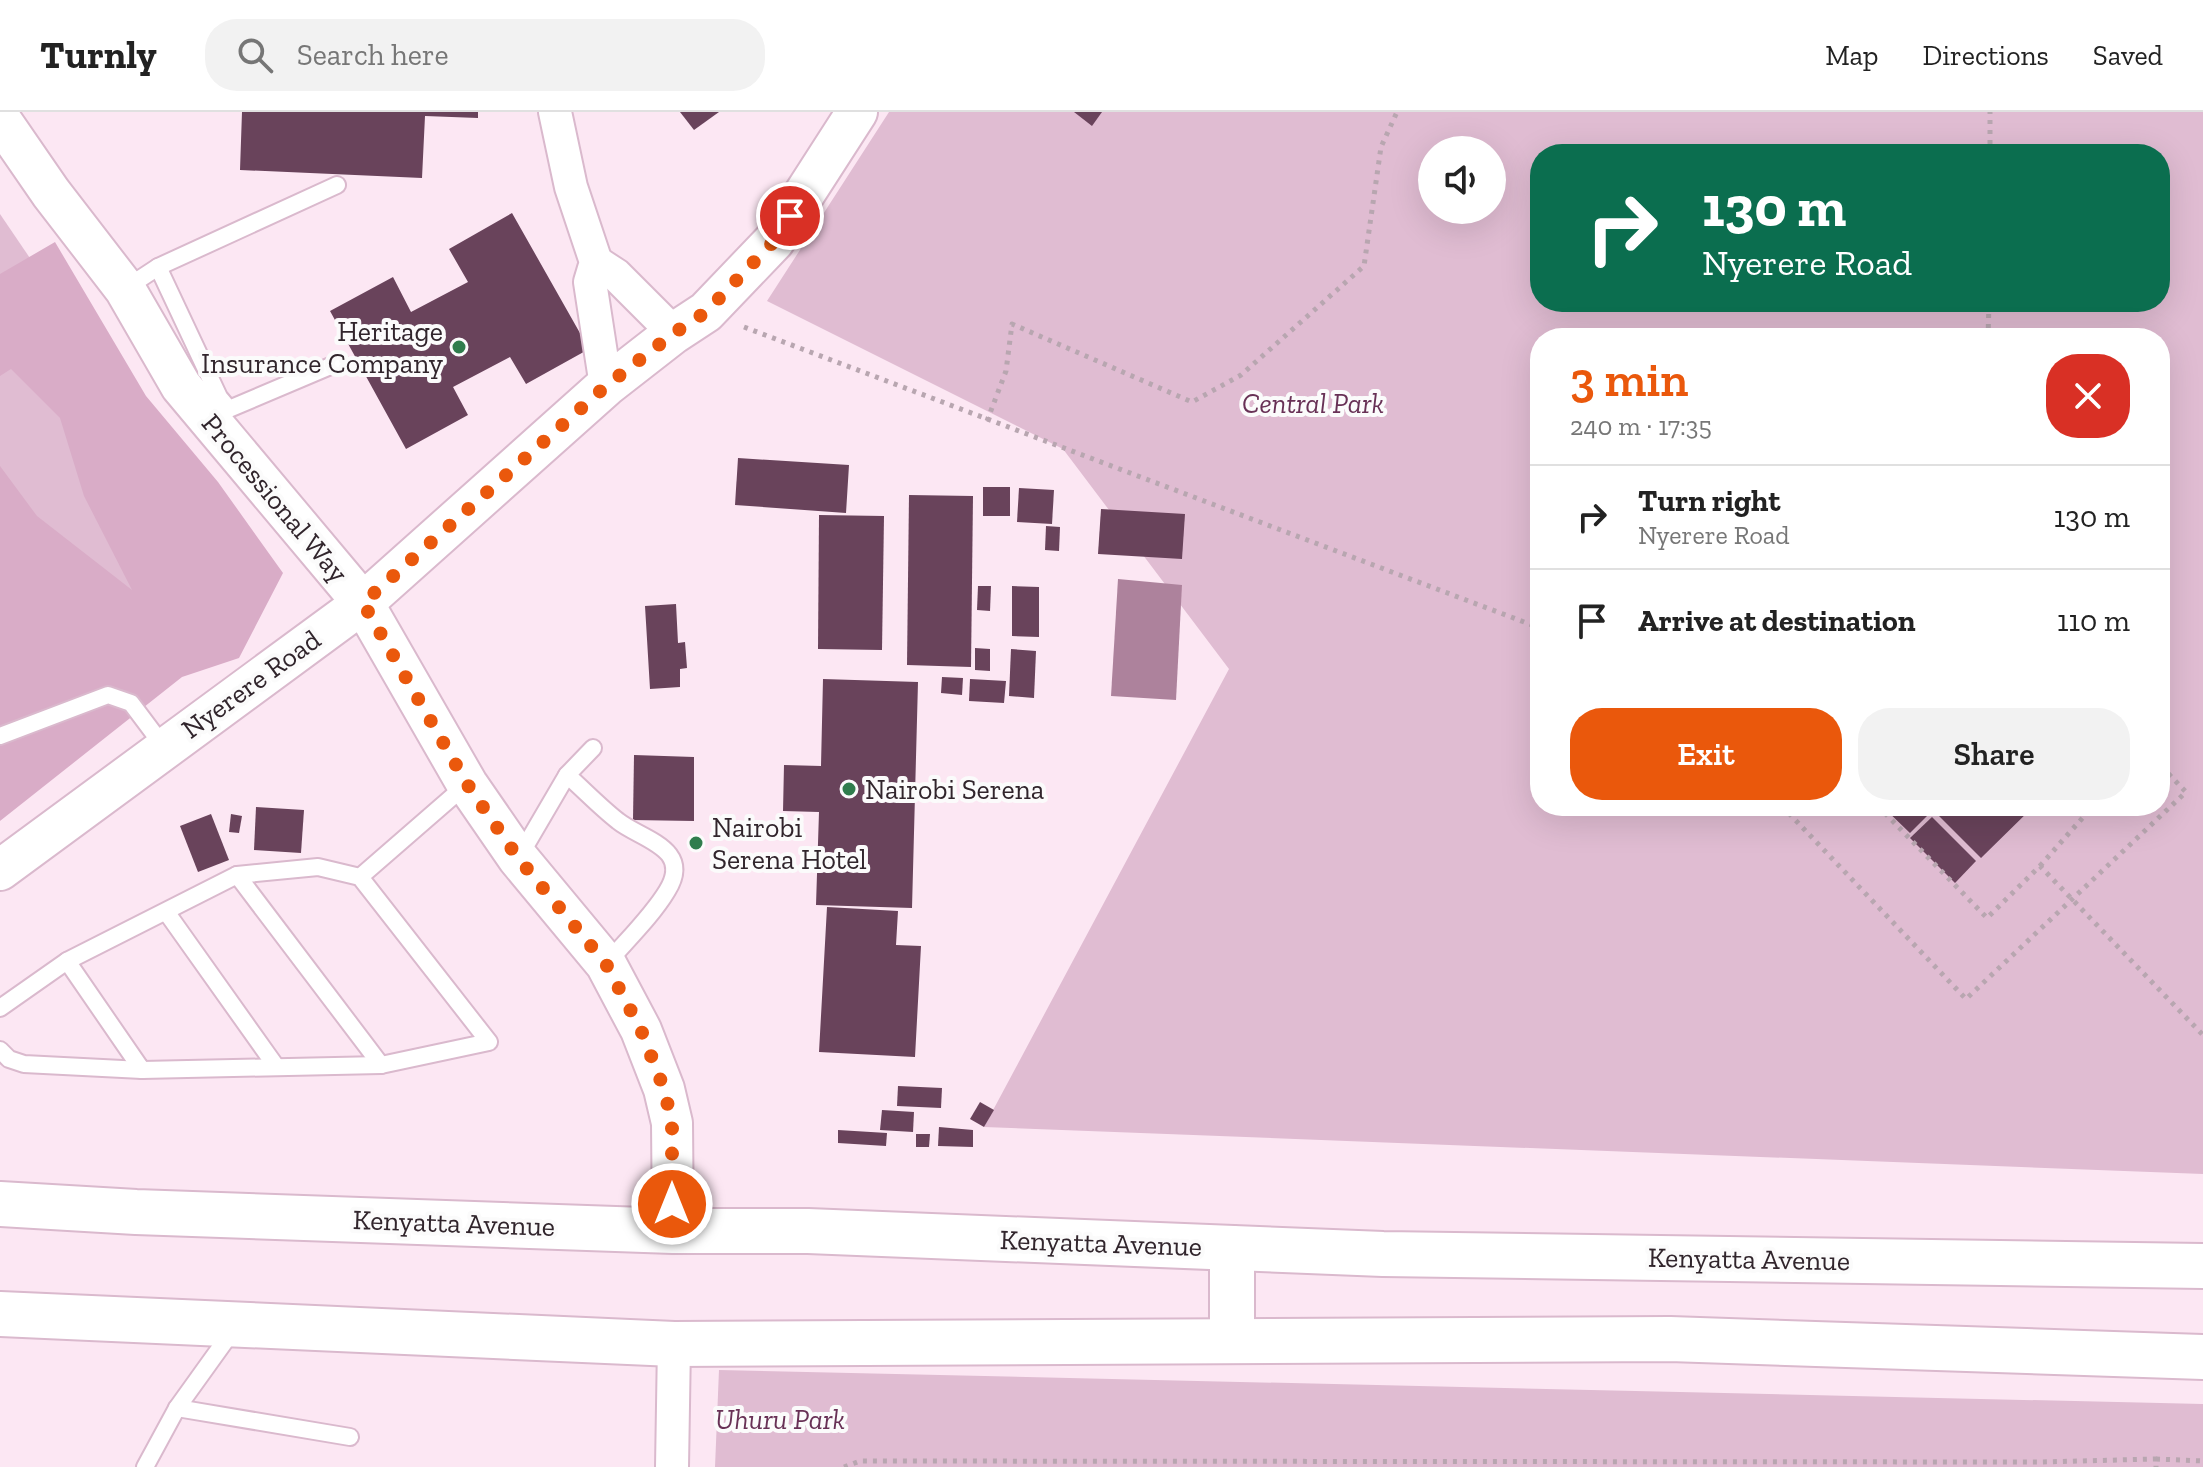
<!DOCTYPE html>
<meta charset="utf-8">
<style>
body{margin:0;font-family:"Zilla Slab",serif;background:#f2f2f2;color:#222;height:100vh;display:flex;flex-direction:column;font-size:30px;white-space:nowrap}
*{box-sizing:border-box;margin:0}
p{font-size:26px;color:#767676}
.icon{flex:none;width:44px;height:44px;fill:none;stroke:currentColor;stroke-width:2;stroke-linecap:round;stroke-linejoin:round}
.map{position:relative;flex:1;overflow:hidden}
.panel{position:absolute;left:1530px;top:216px;width:640px;height:488px;display:flex;flex-direction:column;background:#fff;border-radius:32px;box-shadow:0 8px 32px #0002}
.panel>*{flex:none}
.banner{position:absolute;left:1530px;top:32px;width:640px;height:168px;border-radius:32px;box-shadow:0 8px 32px #0002;background:#0b6e4f;color:#fff;overflow:hidden}
.controls{position:absolute;left:1418px;top:24px;display:grid;gap:16px}
.controls a{display:grid;place-items:center;width:88px;height:88px;border-radius:50%;background:#fff;box-shadow:0 8px 32px #0002;font-size:40px}
.pin{position:absolute;display:grid;place-items:center;width:68px;height:68px;color:#fff;margin:-34px;border:4px solid #fff;border-radius:50%;box-shadow:0 2px 8px #0007}
.me{position:absolute;width:88px;margin:-44px;rotate:0deg;stroke-linejoin:round;filter:drop-shadow(0 0 6px #0008)}
.turn{display:flex;align-items:center;gap:28px;height:168px;padding:0 40px;font-size:36px}
.turn .icon{width:104px;height:104px;stroke-width:2.5}
.turn b{display:block;font-size:56px;line-height:68px}
.round{display:grid;place-items:center;flex:none;width:84px;height:84px;border-radius:32px;background:#f2f2f2}
.overview{display:flex;align-items:center;justify-content:space-between;height:136px;padding:0 40px}
h1{font-size:48px;font-weight:600;line-height:60px;color:#ea580c}
.button{display:flex;gap:16px;margin-top:auto;padding:16px 40px}
.button a{flex:1;height:92px;border-radius:32px;background:#ea580c;color:#fff;font-size:32px;font-weight:600;line-height:92px;text-align:center}
.button a+a{background:#f2f2f2;color:#222}
ul{padding:0;list-style:none}
li{display:flex;align-items:center;gap:24px;height:104px;padding:0 40px;border-top:2px solid #e0e0e0}
li div{flex:1}
li b{display:block;font-size:30px}
li em{font-style:normal}
header{display:flex;align-items:center;gap:48px;box-sizing:border-box;height:112px;padding:0 40px;background:#fff;border-bottom:2px solid #e0e0e0}
header strong{font-size:38px}
nav{display:flex;gap:44px;margin-inline-start:auto;font-size:28px}
.search{width:560px;height:72px;background:#f2f2f2;display:flex;align-items:center;gap:20px;box-sizing:border-box;padding:0 28px;border-radius:32px;color:#767676;font-size:30px}
.map>svg:first-child{display:block}
.green{fill:#e0bcd2;fill-rule:evenodd}
.forest{fill:#d9acc7}
.water{fill:#ad829c}
.building{fill:#69435b}
.lines{fill:none;stroke-linecap:round;stroke-linejoin:round}
.service-casing{stroke:#dab9cd;stroke-width:20}
.minor-casing{stroke:#dab9cd;stroke-width:36}
.tertiary-casing{stroke:#dab9cd;stroke-width:44}
.secondary-casing{stroke:#dab9cd;stroke-width:48}
.path{stroke:#b8a6b0;stroke-width:5;stroke-dasharray:4 6;stroke-linecap:butt}
.service{stroke:#fff;stroke-width:16}
.minor{stroke:#fff;stroke-width:32}
.tertiary{stroke:#fff;stroke-width:40}
.secondary{stroke:#fff;stroke-width:44}
.route{stroke:#ea580c;stroke-width:14;stroke-dasharray:0 25.2}
.poi-dot{fill:#307d4d;stroke:#fbfbfb;stroke-width:3}
.labels{text-anchor:middle;dominant-baseline:central;stroke-width:8;stroke-linejoin:round;paint-order:stroke}
.poi-label{font-size:28px;fill:#31252c;stroke:#fbfbfb;text-anchor:start}
.park-label{font-size:28px;font-style:italic;fill:#683156;stroke:#fbfbfb}
.street-label{font-size:28px;fill:#31252c;stroke:#fbfbfb}
</style>
<header>
<strong>Turnly</strong>
<div class="search"><svg class="icon" aria-label="search" viewBox="0 0 24 24"><circle cx="10" cy="10" r="6"/><path d="M15 15l6 6"/></svg>Search here</div>
<nav><a>Map</a><a>Directions</a><a>Saved</a></nav>
</header>
<div class="map">
<svg width="2203" height="1355" viewBox="0 0 2203 1355">
<rect width="100%" height="100%" fill="#fce7f3"/>
<g class="green">
<path d="M889,0h1314v1062l-1219,-47 245,-458 -166,-220 -296,-148zM1432,38h60v60h-60zM1540,42h620v148h-620zM1540,226h620v468h-620z"/>
<path d="M0,102l256,377 -256,202z"/>
<path d="M719,1258l1484,34v63h-1488z"/>
</g>
<path class="forest" d="M55,130l91,154 72,86 65,91 -44,85 -57,19 -182,144v-355l37,50 95,74 -48,-94 -24,-78 -49,-49 -11,7v-102z"/>
<path class="water" d="M1118,467l64,6 -6,115 -65,-4z"/>
<g class="building">
<path d="M242,0h236v6l-53,-2 -3,62 -182,-8z"/>
<path d="M680,0h39l-25,18z"/>
<path d="M1074,0h28l-10,14z"/>
<path d="M512,101l77,136 -63,35 -16,-27 -57,30 15,28 -62,34 -76,-138 63,-34 18,35 57,-30 -19,-33z"/>
<path d="M738,346l111,7 -3,48 -111,-8z"/>
<rect x="983" y="375" width="27" height="29"/>
<path d="M1019,376l35,2 -2,34 -35,-2z"/>
<path d="M909,383l64,1 -2,171 -64,-2z"/>
<path d="M1101,397l84,5 -3,45 -84,-5z"/>
<path d="M819,403l65,1 -2,134 -64,-1z"/>
<path d="M1046,414l14,1 -1,24 -14,-1z"/>
<path d="M978,474h13l-1,25 -13,-1z"/>
<path d="M1012,474l27,1v50l-27,-1z"/>
<path d="M676,492l2,39 7,-1 2,26 -7,1v18l-30,2 -5,-83z"/>
<path d="M975,536l15,1v22l-15,-1z"/>
<path d="M1011,537l25,2 -2,47 -25,-2z"/>
<path d="M942,565l21,1 -1,17 -21,-2z"/>
<path d="M823,567l95,3 -6,226 -96,-3 3,-93 -36,-1 1,-46 37,1z"/>
<path d="M970,567l36,2 -2,22 -35,-2z"/>
<path d="M634,643l60,2v64l-61,-1z"/>
<path d="M1882,694h152l-53,52 -48,-48 -23,23z"/>
<path d="M256,695l48,3 -3,43 -47,-3z"/>
<path d="M211,702l18,46 -31,12 -18,-46z"/>
<path d="M231,702l11,2 -3,17 -10,-1z"/>
<path d="M1932,705l44,44 -21,22 -45,-45z"/>
<path d="M827,795l71,4 -2,34 25,1 -6,111 -96,-5z"/>
<path d="M898,974l44,2 -1,20 -44,-2z"/>
<path d="M980,990l14,8 -10,17 -14,-8z"/>
<path d="M882,998l32,2 -1,20 -33,-2z"/>
<path d="M939,1015l34,3v17l-35,-1z"/>
<path d="M838,1018l49,3 -1,13 -48,-3z"/>
<path d="M916,1022h14l-1,13h-13z"/>
</g>
<g class="lines">
<g class="service-casing">
<g id="service">
<path d="M158,155l61,130 10,12 111,-47"/>
<path d="M126,176l32,-21 179,-82"/>
<path d="M0,624l108,-41 23,8 33,44"/>
<path d="M567,663c17,15 33,32 51,46 22,18 76,27 49,70 -15,25 -40,49 -60,72"/>
<path d="M519,745l48,-82 26,-27"/>
<path d="M237,763l144,190"/>
<path d="M360,765l-42,-10 -81,8 -170,86 75,109 239,-5 108,-23 -129,-165 107,-93"/>
<path d="M167,801l108,152"/>
<path d="M0,896l67,-47"/>
<path d="M0,938l9,9 15,5 118,6"/>
<path d="M177,1296l173,29"/>
<path d="M145,1355l32,-59 56,-78"/>
</g>
</g>
<g class="minor-casing">
<g id="minor">
<path d="M555,0l16,75 25,75 -6,20 16,104"/>
<path d="M596,150l20,13 58,58"/>
<path d="M672,1355l2,-123"/>
</g>
</g>
<g class="tertiary-casing">
<g id="tertiary">
<path d="M0,7l51,74 74,96 56,97 182,217 104,181 51,74 88,106 35,66 23,59 8,34 1,108"/>
<path d="M0,758l363,-267 243,-217 68,-53 32,-21 68,-71 83,-129"/>
</g>
</g>
<g class="secondary-casing">
<g id="secondary">
<path d="M0,1092l136,8 537,19h135l575,23 820,12"/>
<path d="M1232,1136v93"/>
<path d="M0,1202l674,30 996,-5 533,18"/>
</g>
</g>
<g class="path">
<path d="M1990,42v-42"/>
<path d="M744,215l796,301"/>
<path d="M1988,226l1,-36"/>
<path d="M987,309l19,-50 6,-47 180,78 49,-27 123,-109 17,-119 16,-35"/>
<path d="M1782,694l184,193 220,-207 -26,-27"/>
<path d="M1878,694l109,112 53,-52 163,169"/>
<path d="M2040,754l53,-60"/>
<path d="M2156,1347l47,2"/>
<path d="M844,1355l16,-6 1182,1 114,-3v8"/>
</g>
<use href="#service" class="service"/>
<use href="#minor" class="minor"/>
<use href="#tertiary" class="tertiary"/>
<use href="#secondary" class="secondary"/>
</g>
<g class="lines">
<path class="route" d="M672,1092v-81l-8,-34 -23,-59 -35,-66 -88,-106 -51,-74 -104,-181 243,-217 68,-53 32,-21 68,-71 16,-25"/>
</g>
<g class="poi-dot">
<circle cx="459" cy="235" r="8"/>
<circle cx="849" cy="677" r="8"/>
<circle cx="696" cy="731" r="8"/>
</g>
<g class="labels">
<g class="poi-label">
<text x="443" y="219" text-anchor="end">Heritage<tspan x="443" dy="32">Insurance Company</tspan></text>
<text x="865" y="677">Nairobi Serena</text>
<text x="712" y="715">Nairobi<tspan x="712" dy="32">Serena Hotel</tspan></text>
</g>
<g class="park-label">
<text x="1313" y="291">Central Park</text>
<text x="780" y="1307">Uhuru Park</text>
</g>
<g class="street-label">
<text transform="translate(275 386) rotate(50)">Processional Way</text>
<text transform="translate(251 572) rotate(-36)">Nyerere Road</text>
<text transform="translate(454 1111) rotate(2)">Kenyatta Avenue</text>
<text transform="translate(1101 1131) rotate(2)">Kenyatta Avenue</text>
<text transform="translate(1749 1147) rotate(1)">Kenyatta Avenue</text>
</g>
</g>
</svg>
<div class="controls">
<a><svg class="icon" aria-label="sound" viewBox="0 0 24 24"><path d="M4 9h4l5-4v14l-5-4H4zM17 9q2 3 0 6"/></svg></a>
</div>
<div class="pin" style="left:790px;top:104px;background:#d93025"><svg class="icon" aria-label="arrive" viewBox="0 0 24 24"><path d="M6 21V4h12l-3 4 3 4H6"/></svg></div>
<svg class="me" style="left:672px;top:1092px" viewBox="-20 -20 40 40"><circle r="17" fill="#ea580c" stroke="#fff" stroke-width="3"/><path d="M0-11L8 9 0 5-8 9z" fill="#fff"/></svg>
<div class="banner">
<div class="turn"><svg class="icon" aria-label="right" viewBox="0 0 24 24"><path d="M7 20v-9h11M14 6l5 5-5 5"/></svg><div><b>130 m</b>Nyerere Road</div></div>
</div>
<section class="panel">
<div class="overview"><div><h1>3 min</h1><p>240 m · 17:35</p></div><a class="round" style="background:#d93025;color:#fff"><svg class="icon" aria-label="close" viewBox="0 0 24 24"><path d="M6 6l12 12M18 6L6 18"/></svg></a></div>
<ul>
<li><svg class="icon" aria-label="right" viewBox="0 0 24 24"><path d="M7 20v-9h11M14 6l5 5-5 5"/></svg><div><b>Turn right</b><p>Nyerere Road</p></div><em>130 m</em></li>
<li><svg class="icon" aria-label="arrive" viewBox="0 0 24 24"><path d="M6 21V4h12l-3 4 3 4H6"/></svg><div><b>Arrive at destination</b></div><em>110 m</em></li>
</ul>
<div class="button"><a>Exit</a><a>Share</a></div>
</section>
</div>
